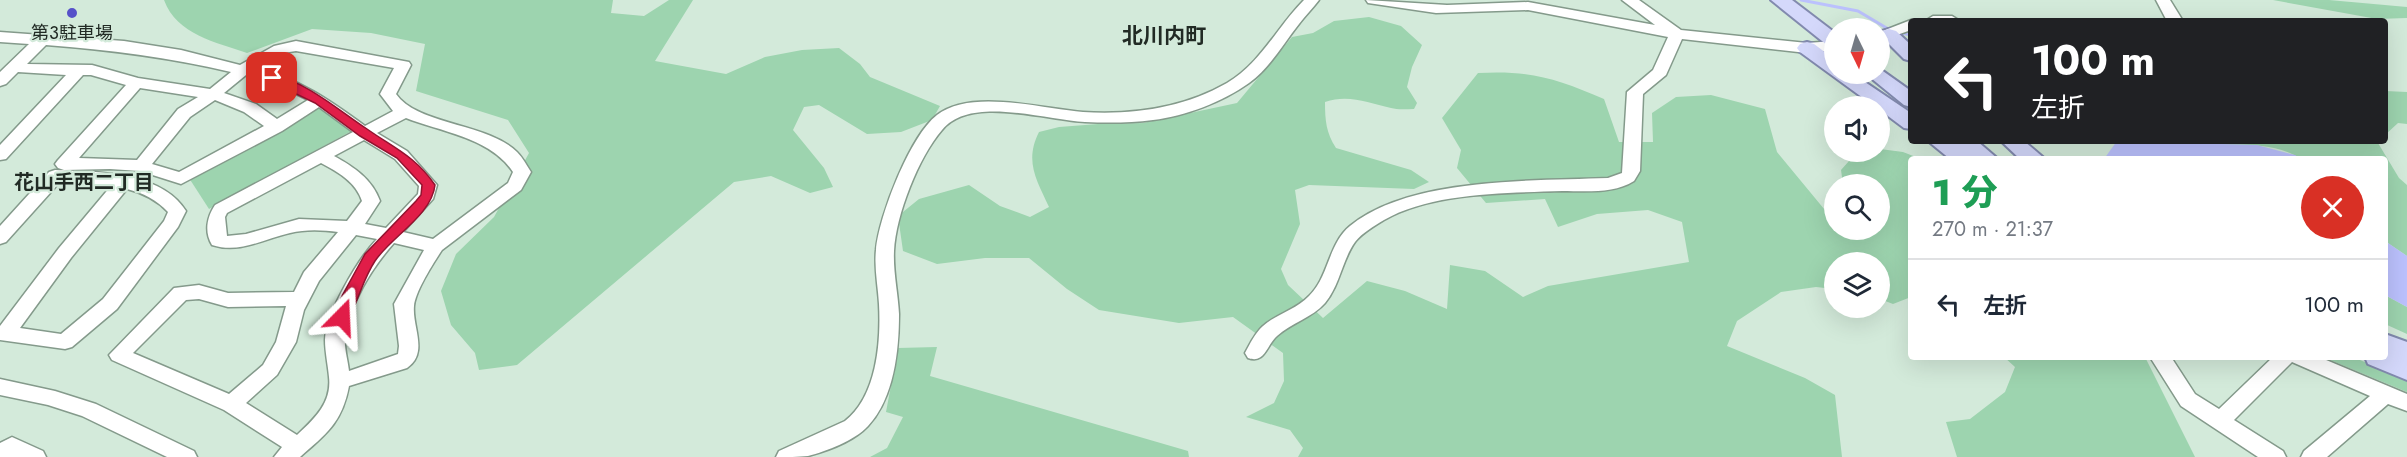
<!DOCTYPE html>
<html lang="ja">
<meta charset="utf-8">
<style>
body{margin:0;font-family:Jost,"Noto Sans JP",sans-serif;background:#f2f2f3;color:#1f2937;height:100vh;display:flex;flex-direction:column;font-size:22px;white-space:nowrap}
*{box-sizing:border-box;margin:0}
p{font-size:20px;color:#747a83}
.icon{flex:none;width:33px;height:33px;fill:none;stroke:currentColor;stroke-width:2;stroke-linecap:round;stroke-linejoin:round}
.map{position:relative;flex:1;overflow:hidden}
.panel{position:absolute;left:1908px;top:156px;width:480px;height:204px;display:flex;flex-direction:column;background:#fff;border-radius:6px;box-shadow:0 6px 24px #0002}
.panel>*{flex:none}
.hud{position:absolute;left:1908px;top:18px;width:480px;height:126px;border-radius:6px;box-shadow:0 6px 24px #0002;background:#202124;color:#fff;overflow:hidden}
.needle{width:39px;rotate:175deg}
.tools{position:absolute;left:1824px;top:18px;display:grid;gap:12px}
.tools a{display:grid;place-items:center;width:66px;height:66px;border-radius:50%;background:#fff;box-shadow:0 6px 24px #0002;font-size:30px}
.pin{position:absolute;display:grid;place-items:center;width:51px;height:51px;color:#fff;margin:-26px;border-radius:12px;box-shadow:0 3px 9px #0006}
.me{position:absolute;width:66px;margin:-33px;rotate:21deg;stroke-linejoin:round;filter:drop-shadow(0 0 4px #0008)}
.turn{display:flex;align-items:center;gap:21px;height:126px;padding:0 24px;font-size:27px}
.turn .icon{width:78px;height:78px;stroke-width:2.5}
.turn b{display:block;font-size:42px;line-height:51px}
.round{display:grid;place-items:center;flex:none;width:63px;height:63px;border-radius:32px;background:#f2f2f3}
.overview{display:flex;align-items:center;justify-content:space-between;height:102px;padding:0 24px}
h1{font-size:36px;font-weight:800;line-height:45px;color:#1e9e55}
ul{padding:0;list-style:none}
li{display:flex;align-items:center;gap:18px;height:90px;padding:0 24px;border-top:2px solid #e0e1e3}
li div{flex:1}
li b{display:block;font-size:22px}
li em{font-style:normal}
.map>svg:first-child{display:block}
.green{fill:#9dd4af}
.water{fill:#bbc1fd}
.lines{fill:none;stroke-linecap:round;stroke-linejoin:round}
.stream{stroke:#bbc1fd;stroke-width:3}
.minor-casing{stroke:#849a8b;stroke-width:3}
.major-casing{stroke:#828aae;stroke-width:4}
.minor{fill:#fff;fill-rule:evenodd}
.major{fill:#d4d8fb;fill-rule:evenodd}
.route{fill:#e11d48;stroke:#92132f;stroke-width:1.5}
.poi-dot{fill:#5651c9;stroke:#d3eada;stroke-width:2}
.labels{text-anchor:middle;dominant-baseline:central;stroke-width:4.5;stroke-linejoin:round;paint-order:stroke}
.poi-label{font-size:18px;fill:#212a24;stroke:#d3eada}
.neighbourhood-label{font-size:20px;font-weight:bold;fill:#212a24;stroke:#d3eada}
.quarter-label{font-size:21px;font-weight:bold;fill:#212a24;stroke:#d3eada}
</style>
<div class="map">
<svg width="2407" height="457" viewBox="0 0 2407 457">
<rect width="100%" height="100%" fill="#d3eada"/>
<g class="green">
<path d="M164,0h449l-2,13 33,3 25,-16h24l-38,61 71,13 39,-17 37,-7 37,-2 21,16 10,13 70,29 -8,14 -31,12 -34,2 -48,-29 -15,2 -11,23 31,38 9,19 -23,6 -39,-17 -37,6 -217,183 -38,5 -4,-17 -24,-28 -10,-34 15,-37 38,-37 35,-64 -21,-33 -92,-29 9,-47 -54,-11 -59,-4 -65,24c-31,-11 -70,-18 -83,-53z"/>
<path d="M2273,0h56l78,7v11l-30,1z"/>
<path d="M1369,17l32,9 21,19 -10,22 -5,20 10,16 -3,6c-7,0 -16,1 -23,-1 -23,-5 -42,-14 -66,-6 0,18 1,31 11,46l75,22 18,12 -15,7 -105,-4 -14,5 5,34 -19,45 7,16 35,33 44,-37 38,10 42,18 3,-44 35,6 38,26 25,-11 141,-24 -7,-40 -34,-12 -51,4 -39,13 -13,-28 -59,4 -29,-35 4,-18 -19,-32 36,-45c53,-3 79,6 126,26l15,43h34l-1,-29 24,-16 35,-2 54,14 12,43 57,69v9l15,1v-1h31v-46h-37l-2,-14 16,-18h23v-3l23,3 18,7h-10v138l-18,7 -13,-5v-37h-46v27l-18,-2 -35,5 -44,29 -10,25 78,32 30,17 7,62h-544l5,-9 -13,-18 -44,-13 28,-14 10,-22 -1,-28 -50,-36 -54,6 -80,-13 -32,-21 -38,-31h-44l-48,6 -34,-13 -5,-35 21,-17 50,-14 31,21 30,11 19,-10c-12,-27 -25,-45 -10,-75l20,-5 39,-3 45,-1 94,-20 55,-66 21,-4 21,-12z"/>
<path d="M2385,91l22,1v32l-9,-1 -13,12z"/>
<path d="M321,106l36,22 -148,81 -20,-31z"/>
<path d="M2179,141h200l-1,2 21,35 8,7v71l-22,-15v-82h-84c-37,-24 -83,-8 -122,-18z"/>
<path d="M2385,295l22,12v27l-22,-10z"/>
<path d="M937,347l-7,29 258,75 1,6h-319l17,-9 16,-31 -17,-5 12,-64z"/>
<path d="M2004,357h141l50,100h-238l-11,-35 24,-3 35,-27 10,-25z"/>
<path d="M2323,357h30l54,23v12z"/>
</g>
<g class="water">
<path d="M2117,141l140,4 38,10 6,4h-197z"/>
<path d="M2385,241l22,15v51l-22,-12z"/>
</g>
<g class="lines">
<g class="stream">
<path d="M1801,0l57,11 32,19"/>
<path d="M1897,32l14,3"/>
</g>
<g class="minor-casing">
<g id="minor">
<path d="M1304,0h15c-6,8 -14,16 -20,24 -16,20 -29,44 -50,59 -27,19 -63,33 -96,37 -22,3 -46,3 -68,2 -40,-2 -115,-27 -143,8 -24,28 -46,85 -48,121 -1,21 4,42 5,63 0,37 -5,84 -31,112 -14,15 -41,25 -60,30 -9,1 -22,1 -32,1l3,-6 66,-30c32,-25 36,-79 34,-117 -1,-18 -5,-36 -3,-54 3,-34 34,-114 61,-135 34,-27 106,-6 146,-3 51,3 100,-4 144,-29 34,-20 50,-56 77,-83z"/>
<path d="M1366,0l81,5 81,-3 127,23 -33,-25h17l42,30 126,13 27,-2v9l-27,3 -125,-14 -16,36 -23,19 -3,77 -6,10c-20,13 -49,10 -72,10 -53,2 -130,1 -178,29 -10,6 -22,13 -29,22 -13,18 -15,43 -30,61 -13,15 -34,20 -48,33 -11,10 -12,28 -29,22l-3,-5c5,-9 10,-20 18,-27 13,-12 33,-16 46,-30 20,-19 19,-52 41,-70 59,-49 184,-45 258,-48l14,-5 5,-81 26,-22 15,-33 -140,-27 -92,3 -68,-10z"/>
<path d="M2156,0h14l13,21h-16z"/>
<path d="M1933,16h19l8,5h-35z"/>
<path d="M1911,20l2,1h-2v9l-31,11v-9z"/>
<path d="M0,32l124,9 57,9 59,15 34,-19 22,-5 113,21 2,3 -15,29c21,31 92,29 121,58 6,6 10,14 14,20l-10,18 -79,60c-8,12 -27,42 -28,56 -2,21 15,47 -7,62l-58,18c-7,37 -23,48 -49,71h-26l8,-10 -58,-37 -112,-50 -3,-5 65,-67 25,-3 29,8 66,-1 10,-20 34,-40c-15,-2 -32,-3 -48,1 -27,6 -50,21 -78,12 -8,-13 -5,-28 3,-40l138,-73 -34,-25 -37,24 -101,53 -41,-13 -30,-2 -46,1 -6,-2 -3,-4 3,-4 68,-75 -35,-10h-8l-77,84 -6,1v-15l66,-70 -48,-3 -12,12 -6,2v-14l29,-28 -29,-2zM46,45c64,5 122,12 185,27l-21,17 -72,-11 -46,-13 -65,-1zM296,51l98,17 -14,26 13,17 -28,15c-34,-25 -67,-48 -109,-58l27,-15zM246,75l21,5 41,20 -31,19 -21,-15 -32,-11zM140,88l58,9 -20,12 -41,51 -58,-2zM215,100l29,12 20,14 -85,46 -27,-8 38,-47zM406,118c36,14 85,20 107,54l-5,11 -75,56 -30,-7 30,-33 4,-14 -30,-34 -30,-18zM364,140l31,19 24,27 -1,8 -32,34 -21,-4 15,-23c-8,-22 -26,-34 -46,-45zM321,163c17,9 35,19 41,38l-15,20 -48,-2 -53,15 -19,2 -2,-19 2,-4zM356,235l21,4c-19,20 -51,74 -52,101 0,12 3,25 4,37 3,26 -15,42 -32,58l-51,-32 31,-28 19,-33 8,-32 15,-29zM394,243l30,7 -30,54 5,42 -1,8 -49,17c-1,-10 -5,-23 -4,-33 5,-35 26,-69 49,-95zM199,299l29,8 58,-1 -10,36 -13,23 -34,29 -96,-41 53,-53z"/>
<path d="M55,170c42,2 106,1 131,41l-8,16 -61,82 -45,38 -7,2 -65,-9v-14l59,-78 52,-62 -51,-4 -54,60 -6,2v-18l49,-54zM127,189c16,4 30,11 41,23l-4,9 -61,78 -42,35 -41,-6 51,-70z"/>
<path d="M2150,357h21l24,37 24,15 54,-52h46l88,37v17l-19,-7 -61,53h-26l3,-6 66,-55 -78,-34 -58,58 49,31 3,6h-28l-77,-51z"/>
<path d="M0,379l55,12 41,13 98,47 3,6h-30l-85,-41 -34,-11 -48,-10z"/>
<path d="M12,437l31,14 3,6h-46v-14z"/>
</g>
</g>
<g class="major-casing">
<g id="major">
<path d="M1771,0h21l42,32v15l-7,-2z"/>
<path d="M1889,29l7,2 15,14v16l-7,-2 -24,-24 2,-4z"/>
<path d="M1807,42l7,2 20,15v15h19l58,39v16l-7,-1 -24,-18v-4h-6l-74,-54 -3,-4 3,-4z"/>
<path d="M1880,69l31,22v16l-7,-2 -38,-31h14z"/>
<path d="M1928,141h49l21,18h-48z"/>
<path d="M2001,141h23l21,18h-25z"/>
<path d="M2385,334l22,8v38l-39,-16 -3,-7h20z"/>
</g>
</g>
<use href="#minor" class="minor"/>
<use href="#major" class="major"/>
</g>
<path class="route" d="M272,74c36,9 65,35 95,55 27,19 48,27 68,56 -3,30 -44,52 -60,76 -12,18 -16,38 -26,56 -2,5 -2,4 -7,5l-7,-5 7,-21 23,-42 51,-53 5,-6 1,-10 -25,-27 -37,-22 -45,-33 -48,-23 -1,-2z"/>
<circle class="poi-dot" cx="72" cy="13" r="6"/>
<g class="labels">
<g class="poi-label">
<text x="72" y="33">第3駐車場</text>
</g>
<g class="neighbourhood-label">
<text x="84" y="182">花山手西二丁目</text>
</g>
<g class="quarter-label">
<text x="1164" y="36">北川内町</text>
</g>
</g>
</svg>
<div class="tools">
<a><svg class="needle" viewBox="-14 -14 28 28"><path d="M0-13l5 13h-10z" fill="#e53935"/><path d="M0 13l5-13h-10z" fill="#747a83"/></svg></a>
<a><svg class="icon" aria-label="sound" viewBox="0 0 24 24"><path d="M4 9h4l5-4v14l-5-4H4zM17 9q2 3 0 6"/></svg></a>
<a><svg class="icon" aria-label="search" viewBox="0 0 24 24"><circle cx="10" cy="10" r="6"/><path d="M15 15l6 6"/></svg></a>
<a><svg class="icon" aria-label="layers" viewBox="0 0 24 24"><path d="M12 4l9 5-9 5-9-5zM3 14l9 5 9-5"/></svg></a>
</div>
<div class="pin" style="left:272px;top:78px;background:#d93025"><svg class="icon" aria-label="arrive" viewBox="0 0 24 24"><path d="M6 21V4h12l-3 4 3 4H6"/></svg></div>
<svg class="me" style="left:342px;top:317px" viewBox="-20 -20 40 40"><path d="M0-17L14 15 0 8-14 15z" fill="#e11d48" stroke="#fff" stroke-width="4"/></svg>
<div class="hud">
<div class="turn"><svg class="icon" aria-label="left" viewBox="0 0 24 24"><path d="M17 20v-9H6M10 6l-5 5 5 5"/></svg><div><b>100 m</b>左折</div></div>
</div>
<section class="panel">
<div class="overview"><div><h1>1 分</h1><p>270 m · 21:37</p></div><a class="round" style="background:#d93025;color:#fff"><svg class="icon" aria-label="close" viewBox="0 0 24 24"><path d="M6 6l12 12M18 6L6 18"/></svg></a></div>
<ul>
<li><svg class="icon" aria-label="left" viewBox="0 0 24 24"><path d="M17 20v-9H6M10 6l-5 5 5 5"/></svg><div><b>左折</b></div><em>100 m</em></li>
</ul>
</section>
</div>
